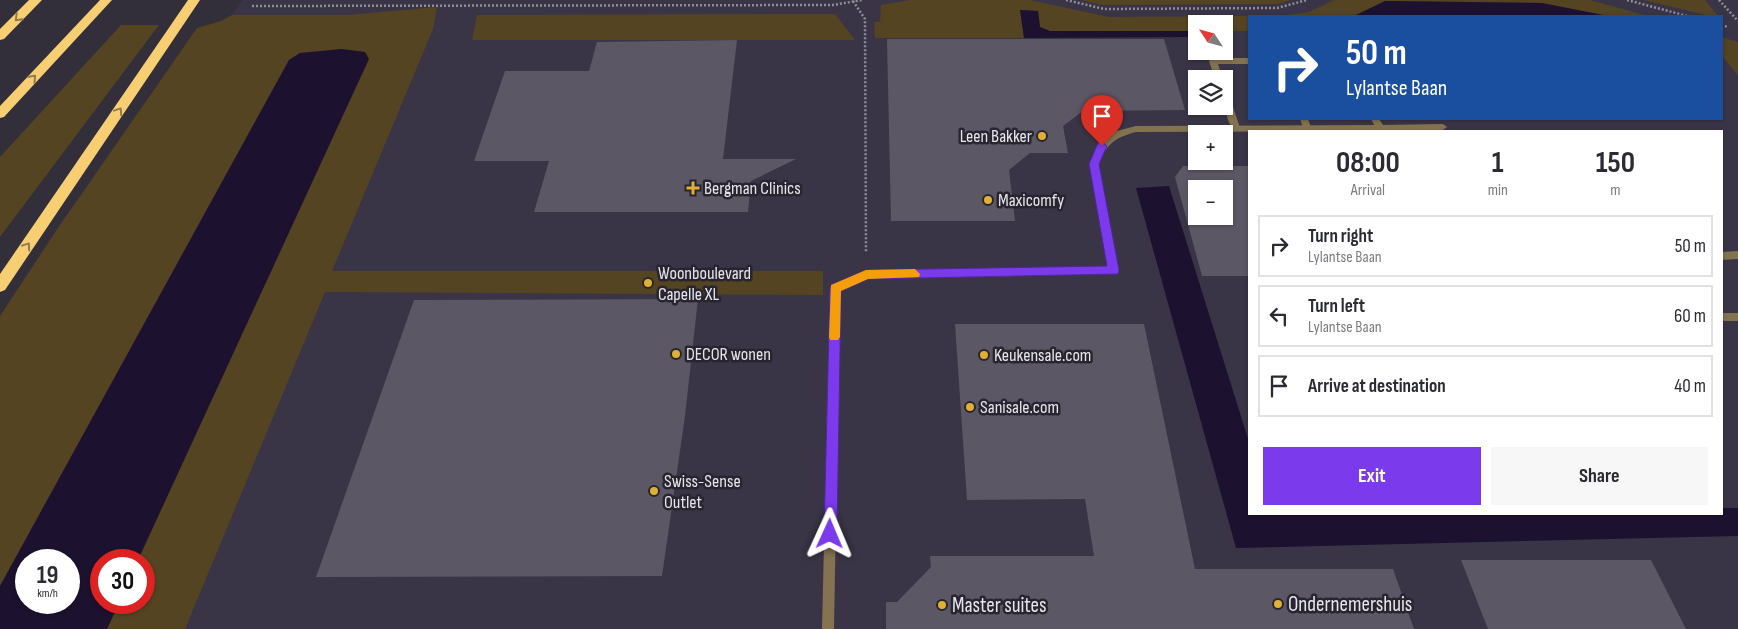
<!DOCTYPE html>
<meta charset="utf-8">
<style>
body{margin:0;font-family:"Sofia Sans Condensed",sans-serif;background:#f7f7f7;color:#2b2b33;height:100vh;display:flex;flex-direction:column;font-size:19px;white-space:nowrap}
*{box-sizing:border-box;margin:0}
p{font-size:16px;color:#7c7c81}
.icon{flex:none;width:28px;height:28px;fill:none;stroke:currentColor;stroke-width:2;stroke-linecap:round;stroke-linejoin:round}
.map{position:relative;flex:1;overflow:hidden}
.panel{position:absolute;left:1248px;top:130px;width:475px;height:385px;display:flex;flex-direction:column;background:#fff;border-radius:0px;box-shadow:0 1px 4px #0004}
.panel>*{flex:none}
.guide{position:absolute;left:1248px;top:15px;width:475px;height:105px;border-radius:0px;box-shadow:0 1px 4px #0004;background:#1a4fa0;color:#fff;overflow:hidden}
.needle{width:32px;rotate:306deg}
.tools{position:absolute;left:1188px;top:15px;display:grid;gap:10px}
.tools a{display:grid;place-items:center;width:45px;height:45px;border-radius:0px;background:#fff;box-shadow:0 1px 4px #0004;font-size:25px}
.speed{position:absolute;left:15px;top:549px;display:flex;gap:10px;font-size:25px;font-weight:700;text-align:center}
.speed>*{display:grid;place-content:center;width:65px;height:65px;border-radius:50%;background:#fff;box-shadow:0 1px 4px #0004;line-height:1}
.speed small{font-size:12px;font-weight:400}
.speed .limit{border:8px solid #d22;background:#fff;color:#111}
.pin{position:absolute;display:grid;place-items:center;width:42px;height:42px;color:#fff;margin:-51px -21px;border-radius:50% 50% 50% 0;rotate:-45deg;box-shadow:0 0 5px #0007}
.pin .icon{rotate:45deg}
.me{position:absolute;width:55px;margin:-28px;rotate:1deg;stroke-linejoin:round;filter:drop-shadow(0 0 4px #0008)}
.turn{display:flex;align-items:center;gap:18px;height:105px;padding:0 15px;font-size:22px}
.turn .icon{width:65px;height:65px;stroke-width:2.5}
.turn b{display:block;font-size:35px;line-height:42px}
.eta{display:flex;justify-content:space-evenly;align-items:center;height:85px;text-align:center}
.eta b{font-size:30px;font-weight:700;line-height:35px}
.cta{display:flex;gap:10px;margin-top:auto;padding:10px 15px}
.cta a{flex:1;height:58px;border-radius:0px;background:#7c3aed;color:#fff;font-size:20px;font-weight:700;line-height:58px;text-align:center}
.cta a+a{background:#f7f7f7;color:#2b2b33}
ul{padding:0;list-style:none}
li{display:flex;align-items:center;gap:15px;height:62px;margin:0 10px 8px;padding:0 5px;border:2px solid #e1e1e2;border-radius:0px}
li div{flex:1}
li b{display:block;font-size:19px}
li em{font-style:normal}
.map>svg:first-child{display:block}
.built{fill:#3a3546;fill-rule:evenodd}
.green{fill:#544422}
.water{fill:#1d1130;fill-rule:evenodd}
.building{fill:#5b5764;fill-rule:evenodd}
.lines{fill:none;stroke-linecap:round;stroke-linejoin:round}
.path{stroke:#908d96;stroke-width:2.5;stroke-dasharray:2 2;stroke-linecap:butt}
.lane{fill:#847350;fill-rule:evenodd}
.street{fill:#847350;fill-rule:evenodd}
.highway{fill:#f7ce71;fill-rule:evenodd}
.oneway{stroke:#907a50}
.route{fill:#7c3aed;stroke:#51269a}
.slow{fill:#f59e0b}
.poi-dot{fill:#e1af34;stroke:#282530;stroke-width:2}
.labels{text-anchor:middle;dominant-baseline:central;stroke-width:5;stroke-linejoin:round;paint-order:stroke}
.poi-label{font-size:18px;fill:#e7e5ec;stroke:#282530;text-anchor:start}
.near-poi-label{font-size:21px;fill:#e7e5ec;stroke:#282530;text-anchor:start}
</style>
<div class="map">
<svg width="1738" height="629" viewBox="0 0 1738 629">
<rect width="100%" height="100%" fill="#322f3a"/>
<path class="built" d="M242,0h1496v629h-1738v-279zM1249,16h472v103h-472zM1196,24h28v27h-28zM1196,79h28v27h-28zM1249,131h472v383h-472zM1196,134h28v27h-28zM1196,189h28v27h-28zM26,560h43v42h-43zM101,560h43v42h-43z"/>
<g class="green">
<path d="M910,0h120l79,17 140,-1v15h-25v-7h-28v7h-146l-10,-4 -2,-16 -18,-1 4,28h-149l-1,-16h6l1,-17z"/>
<path d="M1081,0h210l-13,4 -176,1z"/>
<path d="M1334,0h256l58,16h-40l-67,-13 -155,-2 -32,15h-75l30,-4z"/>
<path d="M1644,0h61l13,16h-8z"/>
<path d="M437,7l-4,22 -101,242h491v24l-498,-3 -140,337h-78l12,-26 25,-1v-42h-6l204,-511 -42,4 -11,7 -289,526v-270l62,-94 135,-194 24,-7 11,-6h116z"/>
<path d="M771,14h64l20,26h-383l5,-25z"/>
<path d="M121,25h38l-159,212v-80z"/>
<path d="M1721,37l17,5v33l-17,-20z"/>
</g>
<g class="water">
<path d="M1385,1l157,2 66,13h-254z"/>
<path d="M1020,10l18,1 2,16 10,4h146v6l-172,1z"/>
<path d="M342,49l23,3 4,7 -231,501h-37v42l18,1 -12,26h-107v-43l289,-526 11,-7zM26,560h43v42h-43z"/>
<path d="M1169,186l80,256v72h472v-6h17v28l-502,12 -100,-360z"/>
</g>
<g class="building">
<path d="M887,39h277l21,71 -102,1 -20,15 5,27h-38l-21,17 6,51h-124z"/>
<path d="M737,40l-14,119h73l-45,22 -3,31h-214l15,-51h-75l31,-90h84l8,-29z"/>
<path d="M1183,166h66v110h-47l-27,-99zM1196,189h28v27h-28z"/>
<path d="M698,299l-13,117 -23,160 -346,1 98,-277z"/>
<path d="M955,324h189l51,245h198l21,60h-528v-27h11l34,-35 -1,-11h164l-9,-57 -118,1z"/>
<path d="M1461,560h190l35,69h-198z"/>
</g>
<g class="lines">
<g class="path">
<path d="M1066,0l38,9 173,-1 30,-8"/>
<path d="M1627,0l60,16"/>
<path d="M1719,0l19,21"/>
<path d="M853,1l12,18 1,234"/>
<path d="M252,6l581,-1 29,-5"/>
<path d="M1721,25l7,2"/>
</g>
<g class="lane">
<path d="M1213,58h36v6h-31l5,15h-8l-6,-18z"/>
<path d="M1224,89l4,3 12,36 -1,2 -3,1c-10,-5 -13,-32 -12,-42z"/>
<path d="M1300,119h8l3,9 -1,2h-6z"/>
<path d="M1371,119h8l4,6 60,-1 4,3 -4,3 -63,1 -3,-1z"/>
<path d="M1738,251v8l-17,1v-8z"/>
</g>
<g class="street">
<path d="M1380,125l3,1 2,5 -249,1c-22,6 -28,11 -38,32l21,107 -2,3 -249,5 -28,12 -6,338h-12l8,-340 2,-3 35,-15 241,-4 -18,-103 9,-20 14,-12 23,-6z"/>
<rect x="1721" y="313" width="17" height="8"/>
</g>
<g class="highway">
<path d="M29,0h13l-38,39 -4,1v-11z"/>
<path d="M100,0h12l-108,117 -4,1v-12z"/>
<path d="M188,0h12l-195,290 -5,2v-18z"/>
</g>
</g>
<defs><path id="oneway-chevron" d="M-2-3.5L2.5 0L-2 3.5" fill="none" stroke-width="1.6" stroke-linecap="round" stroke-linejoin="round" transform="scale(1.25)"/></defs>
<g class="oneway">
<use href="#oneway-chevron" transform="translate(18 18) rotate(135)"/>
<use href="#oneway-chevron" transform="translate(33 78) rotate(-47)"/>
<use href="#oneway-chevron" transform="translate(119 111) rotate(-56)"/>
<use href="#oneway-chevron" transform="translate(27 246) rotate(-56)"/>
</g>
<path class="route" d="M1102,142l5,4 -8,18 20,106 -1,4 -250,5 -27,12 -4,243 -2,5 -5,2 -4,-2 -2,-5 6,-246 1,-3 35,-15 241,-4 -18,-102 9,-21z"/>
<path class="slow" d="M915,269l5,5 -1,3 -51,2 -27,12 -1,46 -2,3h-8l-1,-3 2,-52 35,-15z"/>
<g class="poi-dot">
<circle cx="1042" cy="136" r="5"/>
<path d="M690.5 180.5h5v5h5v5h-5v5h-5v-5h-5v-5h5z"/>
<circle cx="988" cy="200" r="5"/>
<circle cx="648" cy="283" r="5"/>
<circle cx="676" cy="354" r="5"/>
<circle cx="984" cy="355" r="5"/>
<circle cx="970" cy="407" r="5"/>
<circle cx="654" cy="491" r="5"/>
<circle cx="1278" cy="604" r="5"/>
<circle cx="942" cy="605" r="5"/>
</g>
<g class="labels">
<g class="poi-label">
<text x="1032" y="136" text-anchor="end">Leen Bakker</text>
<text x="704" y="188">Bergman Clinics</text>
<text x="998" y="200">Maxicomfy</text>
<text x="658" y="273">Woonboulevard<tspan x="658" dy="21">Capelle XL</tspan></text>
<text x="686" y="354">DECOR wonen</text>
<text x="994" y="355">Keukensale.com</text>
<text x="980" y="407">Sanisale.com</text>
<text x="664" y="481">Swiss-Sense<tspan x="664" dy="21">Outlet</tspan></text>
</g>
<g class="near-poi-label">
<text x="1288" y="604">Ondernemershuis</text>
<text x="952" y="605">Master suites</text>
</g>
</g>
</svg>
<div class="tools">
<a><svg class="needle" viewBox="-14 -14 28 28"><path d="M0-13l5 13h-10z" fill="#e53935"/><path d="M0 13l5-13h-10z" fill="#7c7c81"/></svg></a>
<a><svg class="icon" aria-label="layers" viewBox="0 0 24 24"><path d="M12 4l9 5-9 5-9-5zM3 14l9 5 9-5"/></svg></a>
<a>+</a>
<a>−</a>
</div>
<div class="speed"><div>19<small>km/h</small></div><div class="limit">30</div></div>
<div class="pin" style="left:1102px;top:146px;background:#d93025"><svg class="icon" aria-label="arrive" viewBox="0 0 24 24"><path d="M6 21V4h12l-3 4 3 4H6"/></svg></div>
<svg class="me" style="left:830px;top:534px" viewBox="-20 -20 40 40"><path d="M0-17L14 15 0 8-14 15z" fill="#7c3aed" stroke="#fff" stroke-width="4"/></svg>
<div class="guide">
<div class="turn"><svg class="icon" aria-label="right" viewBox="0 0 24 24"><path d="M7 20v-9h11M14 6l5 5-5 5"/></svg><div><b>50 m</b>Lylantse Baan</div></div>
</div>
<section class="panel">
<div class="eta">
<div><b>08:00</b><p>Arrival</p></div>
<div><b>1</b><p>min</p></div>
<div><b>150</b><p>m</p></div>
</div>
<ul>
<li><svg class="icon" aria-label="right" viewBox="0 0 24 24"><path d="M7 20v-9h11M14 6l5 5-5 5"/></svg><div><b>Turn right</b><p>Lylantse Baan</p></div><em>50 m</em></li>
<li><svg class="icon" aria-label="left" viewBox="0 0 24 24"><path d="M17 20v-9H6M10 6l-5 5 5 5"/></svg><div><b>Turn left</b><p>Lylantse Baan</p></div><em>60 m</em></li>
<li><svg class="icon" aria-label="arrive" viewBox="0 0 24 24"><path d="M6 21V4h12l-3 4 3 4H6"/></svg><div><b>Arrive at destination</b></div><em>40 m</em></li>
</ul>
<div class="cta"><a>Exit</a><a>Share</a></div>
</section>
</div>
